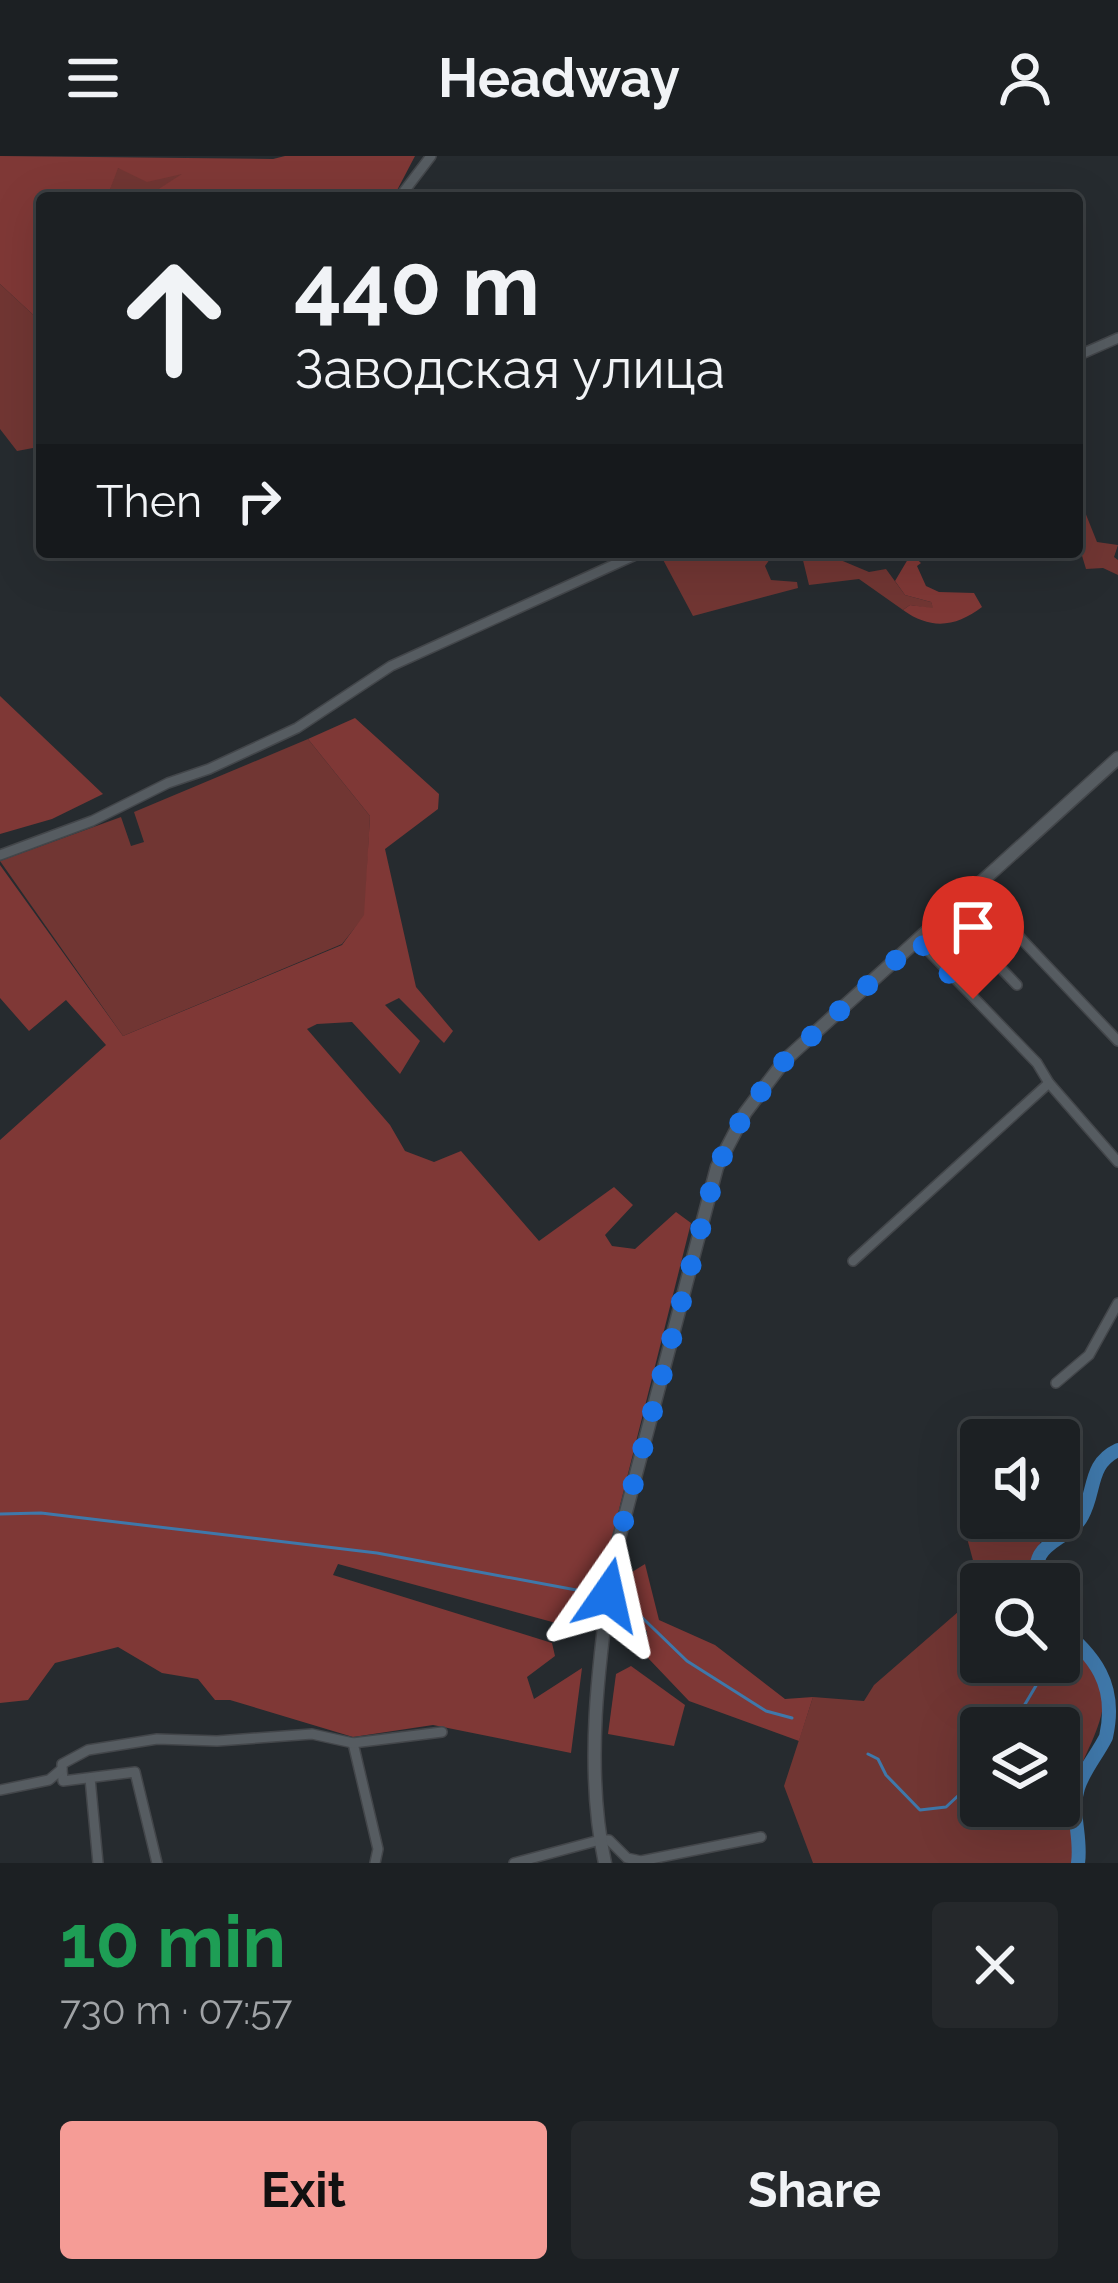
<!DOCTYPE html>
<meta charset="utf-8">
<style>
body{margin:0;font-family:Raleway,sans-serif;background:#25282b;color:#f1f3f6;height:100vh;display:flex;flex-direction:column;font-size:45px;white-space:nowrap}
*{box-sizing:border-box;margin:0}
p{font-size:39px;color:#a0a3a6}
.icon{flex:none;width:66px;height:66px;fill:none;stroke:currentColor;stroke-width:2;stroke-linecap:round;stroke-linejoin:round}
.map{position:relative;height:1707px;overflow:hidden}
.panel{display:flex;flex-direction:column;background:#1c2023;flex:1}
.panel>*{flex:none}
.top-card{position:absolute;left:36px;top:36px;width:1047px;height:366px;border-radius:12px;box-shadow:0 12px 48px #0002,0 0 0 3px #3a3e41;background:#1c2023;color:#f1f3f6;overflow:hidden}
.tools{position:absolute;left:960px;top:1263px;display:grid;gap:24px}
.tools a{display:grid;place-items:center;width:120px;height:120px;border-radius:12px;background:#1c2023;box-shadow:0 12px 48px #0002,0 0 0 3px #3a3e41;font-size:60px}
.pin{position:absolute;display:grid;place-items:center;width:102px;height:102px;color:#fff;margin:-123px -51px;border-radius:50% 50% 50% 0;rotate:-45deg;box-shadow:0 0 12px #0007}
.pin .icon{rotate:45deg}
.me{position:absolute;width:132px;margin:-66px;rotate:11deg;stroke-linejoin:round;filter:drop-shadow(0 0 9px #0008)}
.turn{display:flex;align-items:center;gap:42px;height:252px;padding:0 60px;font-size:54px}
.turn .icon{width:156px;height:156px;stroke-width:2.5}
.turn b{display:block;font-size:84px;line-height:102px}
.then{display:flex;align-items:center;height:114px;padding:0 60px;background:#0003;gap:24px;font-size:45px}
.round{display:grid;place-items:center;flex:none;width:126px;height:126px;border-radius:12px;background:#25282b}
.overview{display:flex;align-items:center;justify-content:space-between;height:204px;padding:0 60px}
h1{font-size:72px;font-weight:700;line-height:90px;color:#1e9e55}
.action{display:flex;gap:24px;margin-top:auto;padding:24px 60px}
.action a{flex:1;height:138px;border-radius:12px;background:#f59c96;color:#111;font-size:48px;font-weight:700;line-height:138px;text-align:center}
.action a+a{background:#25282b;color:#f1f3f6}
header{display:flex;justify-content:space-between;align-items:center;height:156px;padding:0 60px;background:#1c2023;font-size:54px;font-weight:700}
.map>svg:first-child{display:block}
.green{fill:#713633;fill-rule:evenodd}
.forest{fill:#7f3836}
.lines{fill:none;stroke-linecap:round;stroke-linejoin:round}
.stream{stroke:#3f78aa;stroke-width:3}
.river{stroke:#3f78aa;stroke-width:14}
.street-casing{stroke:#43464a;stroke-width:12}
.secondary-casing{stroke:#43464a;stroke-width:15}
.street{stroke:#565c61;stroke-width:9}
.secondary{stroke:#565c61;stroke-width:12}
.route{stroke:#1a73e8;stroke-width:21;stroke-dasharray:0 37.8}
</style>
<header><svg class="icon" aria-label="menu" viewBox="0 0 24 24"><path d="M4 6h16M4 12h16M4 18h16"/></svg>Headway<svg class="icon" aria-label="person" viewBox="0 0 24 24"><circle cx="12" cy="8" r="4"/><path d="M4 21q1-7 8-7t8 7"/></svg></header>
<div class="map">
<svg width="1118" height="1707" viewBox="0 0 1118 1707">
<rect width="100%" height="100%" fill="#262b2f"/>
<g class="green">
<path d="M117,12l70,4 -43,26h-37z"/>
<path d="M0,128l42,39v135l-9,-10 -16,3 -17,-22z"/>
<path d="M1077,352l2,5 6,-1 12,30 21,3 -4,12 4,3v15l-15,-7 -17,1 -9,-30z"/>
<path d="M664,396h111l-10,14 6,14 26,2 1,6 -105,28 -33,-62z"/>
<path d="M801,396l6,6 28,-6 3,7 31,13 17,-3 19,26 26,7 3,7 -24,-4 -7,5 -44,-31 -50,6z"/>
<path d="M308,583l62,77 -5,99 -23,29 -219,92 -123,-175 121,-44 10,29 13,-4 -10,-30z"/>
<path d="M1059,1331l24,19 -12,21 -30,14 -10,26 2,17h-52v6l-17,-63 7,-5 12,9 17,1 13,-14h46z"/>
<path d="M981,1436v70h78v-29c11,11 29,18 38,30 21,48 -12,82 -23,124 -7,24 3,51 0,76h-261l-29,-77 29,-89 51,4 10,-16zM981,1572h78v78h-78z"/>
</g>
<g class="forest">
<path d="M0,0l273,3 12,-3h130l-22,42h-249l38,-24 -35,8 -29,-14 -11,30h-65v125l-42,-39z"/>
<path d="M911,398l10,9 -4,3 9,20 13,6 35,1 8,14c-25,19 -50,24 -79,3l7,-5 23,3 -2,-6 -26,-7 -10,-14z"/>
<path d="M0,540l103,98 -51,25 -52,15z"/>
<path d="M355,562l84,76 -1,15 -53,40 31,138 37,44 -9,12 -45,-45 -14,7 35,36 -20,33 -48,-52 -35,2 -10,5 83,96 15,26 29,11 27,-11 78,90 75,-54 19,18 -28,30 7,11 23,3 41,-37 15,11 -98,390 -37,10 -218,-59 -5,11 219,68 3,13 -28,21 7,22 48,-31 -11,85 -138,-28 -80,12 -123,-37h-15l-17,-21 -36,-6 -44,-26 -63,16 -27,37 -28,3v-563l106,-95 -40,-45 -37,31 -29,-33v-133l123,171 219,-91 22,-30 6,-99 -62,-77z"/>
<path d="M645,1408l14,56 56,25 70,54 28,-2 -14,44 -110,-40 -41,-43 -1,-27 -34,-10 6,-41z"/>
<path d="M631,1510l54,39 -11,41 -66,-12 8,-60z"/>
</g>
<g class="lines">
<g class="stream">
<path d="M0,1358l41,-1 336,40 210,39"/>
<path d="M624,1444l63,61 79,50 26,7"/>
<path d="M1059,1499l14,-17"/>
<path d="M1011,1572l39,-66"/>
<path d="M868,1598l10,5 8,16 34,35 26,-3 14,-13"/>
</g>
<g class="river">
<path d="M1037,1428c-1,-10 -2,-19 3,-29 9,-16 32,-20 42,-39 14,-25 6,-52 36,-66"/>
<path d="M1059,1470c35,31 59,57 47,111 -9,18 -22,32 -28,51 -8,24 4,49 0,75"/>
</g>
<g class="street-casing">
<g id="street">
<path d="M399,42l32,-42"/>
<path d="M1077,200l41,-18"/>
<path d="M0,699l92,-34 76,-38 41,-14 88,-41 94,-62 251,-114"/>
<path d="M974,733l144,152"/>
<path d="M948,757l69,72"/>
<path d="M918,784l119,123 12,20 69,79"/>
<path d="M853,1105l196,-178"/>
<path d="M1056,1227l33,-28 29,-52"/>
<path d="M353,1587l25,106 -3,14"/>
<path d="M62,1613l1,12 72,-9 22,91"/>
<path d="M90,1622l8,85"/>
<path d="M0,1634l49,-10 13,-11v-5l26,-14 69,-11 60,2 95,-7 41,9 89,-11"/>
<path d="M514,1707l86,-23h9l18,18 14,3 120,-24"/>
</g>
</g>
<g class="secondary-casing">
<path id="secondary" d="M605,1707c-21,-95 -6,-203 7,-298l105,-398 28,-54 40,-53 333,-302"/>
</g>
<use href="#street" class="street"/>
<use href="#secondary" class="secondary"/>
</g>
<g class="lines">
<path class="route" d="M608,1439l4,-30 105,-398 28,-54 40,-53 133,-120 55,59"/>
</g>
</svg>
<div class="tools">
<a><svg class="icon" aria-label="sound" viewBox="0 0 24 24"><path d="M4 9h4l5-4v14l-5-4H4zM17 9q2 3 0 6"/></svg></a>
<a><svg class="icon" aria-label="search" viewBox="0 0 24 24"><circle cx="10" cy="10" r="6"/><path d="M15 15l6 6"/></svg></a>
<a><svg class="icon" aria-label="layers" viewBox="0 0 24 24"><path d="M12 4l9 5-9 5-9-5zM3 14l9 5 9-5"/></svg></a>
</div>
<div class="pin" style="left:973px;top:843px;background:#d93025"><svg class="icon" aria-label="arrive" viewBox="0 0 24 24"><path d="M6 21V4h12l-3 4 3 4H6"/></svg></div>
<svg class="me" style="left:608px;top:1439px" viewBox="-20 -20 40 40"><path d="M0-17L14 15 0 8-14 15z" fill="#1a73e8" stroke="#fff" stroke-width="4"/></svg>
<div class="top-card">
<div class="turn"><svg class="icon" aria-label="ahead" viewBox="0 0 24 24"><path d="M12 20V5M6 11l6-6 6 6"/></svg><div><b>440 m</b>Заводская улица</div></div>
<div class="then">Then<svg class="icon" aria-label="right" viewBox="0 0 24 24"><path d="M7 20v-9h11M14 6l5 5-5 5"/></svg></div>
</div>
</div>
<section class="panel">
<div class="overview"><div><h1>10 min</h1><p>730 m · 07:57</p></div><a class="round"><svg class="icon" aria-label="close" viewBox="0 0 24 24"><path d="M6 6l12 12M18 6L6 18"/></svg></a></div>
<div class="action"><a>Exit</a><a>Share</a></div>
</section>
